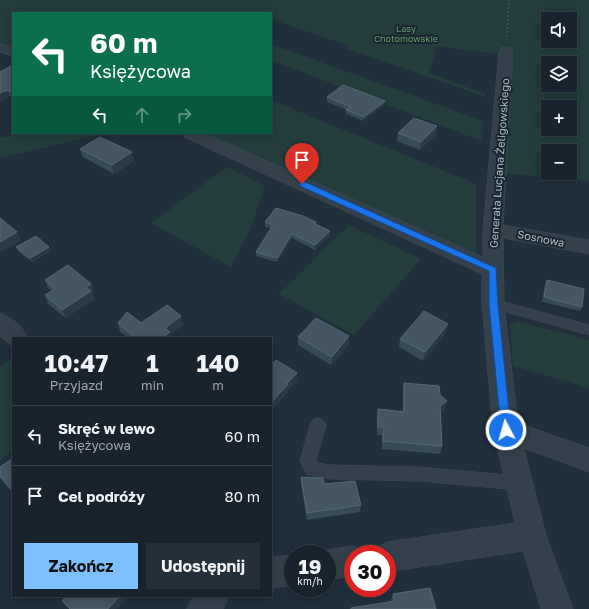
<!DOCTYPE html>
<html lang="pl">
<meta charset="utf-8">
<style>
body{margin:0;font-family:"Golos Text",sans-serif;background:#252f39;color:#f1f3f6;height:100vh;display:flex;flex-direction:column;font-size:15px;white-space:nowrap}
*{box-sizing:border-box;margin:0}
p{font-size:13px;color:#9fa4aa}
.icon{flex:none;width:22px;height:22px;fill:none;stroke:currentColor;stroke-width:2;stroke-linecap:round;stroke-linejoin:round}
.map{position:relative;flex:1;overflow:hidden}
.sheet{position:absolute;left:12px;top:337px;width:260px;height:260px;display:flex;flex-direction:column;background:#18232d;border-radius:0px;box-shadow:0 2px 10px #0003,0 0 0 1px #364049}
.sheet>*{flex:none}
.guide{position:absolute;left:12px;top:12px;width:260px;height:122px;border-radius:0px;box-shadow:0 2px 10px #0003,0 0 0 1px #364049;background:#0b6e4f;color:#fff;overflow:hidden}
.buttons{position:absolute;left:541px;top:12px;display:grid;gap:8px}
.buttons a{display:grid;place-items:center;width:36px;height:36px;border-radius:0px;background:#18232d;box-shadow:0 2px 10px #0003,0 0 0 1px #364049;font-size:20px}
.speed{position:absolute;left:284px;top:545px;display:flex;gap:8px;font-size:20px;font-weight:700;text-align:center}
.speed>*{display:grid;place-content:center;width:52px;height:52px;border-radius:50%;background:#18232d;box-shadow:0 2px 10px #0003,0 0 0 1px #364049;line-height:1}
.speed small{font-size:10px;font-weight:400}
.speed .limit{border:6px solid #d22;background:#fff;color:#111}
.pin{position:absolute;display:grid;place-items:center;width:34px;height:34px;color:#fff;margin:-41px -17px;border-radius:50% 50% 50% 0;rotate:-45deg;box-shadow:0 0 4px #0007}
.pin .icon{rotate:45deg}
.me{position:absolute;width:44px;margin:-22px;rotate:354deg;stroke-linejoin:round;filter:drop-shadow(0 0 3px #0008)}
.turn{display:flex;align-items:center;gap:14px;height:84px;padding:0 12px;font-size:18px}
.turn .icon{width:52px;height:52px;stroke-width:2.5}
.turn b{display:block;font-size:28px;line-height:34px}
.lanes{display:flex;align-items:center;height:38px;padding:0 12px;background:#0003;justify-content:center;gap:20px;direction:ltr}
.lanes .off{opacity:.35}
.eta{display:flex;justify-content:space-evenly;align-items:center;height:68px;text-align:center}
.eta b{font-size:24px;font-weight:700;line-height:28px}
.primary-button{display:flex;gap:8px;margin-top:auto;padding:8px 12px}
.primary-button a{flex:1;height:46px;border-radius:0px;background:#7cc0ff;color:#111;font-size:16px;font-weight:700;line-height:46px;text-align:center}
.primary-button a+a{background:#252f39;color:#f1f3f6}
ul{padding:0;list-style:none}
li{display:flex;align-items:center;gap:12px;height:60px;padding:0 12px;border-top:1px solid #364049}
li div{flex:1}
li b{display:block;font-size:15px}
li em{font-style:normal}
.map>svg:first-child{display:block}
.green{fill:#223d3c;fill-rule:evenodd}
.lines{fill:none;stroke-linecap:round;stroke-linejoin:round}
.lane-casing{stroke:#3d4a55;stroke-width:1}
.street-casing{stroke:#3d4a55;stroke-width:1}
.path{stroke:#3b5553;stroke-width:1.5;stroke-dasharray:2 2;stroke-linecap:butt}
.lane{fill:#34414c;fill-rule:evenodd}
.street{fill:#34414c;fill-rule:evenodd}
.wall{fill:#374a58}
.shaded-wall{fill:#283a48}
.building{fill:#445664;stroke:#546674}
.route{fill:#1a73e8;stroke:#114b97}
.labels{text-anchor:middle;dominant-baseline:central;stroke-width:4;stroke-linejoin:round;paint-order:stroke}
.far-park-label{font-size:9px;fill:#649b69;stroke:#192630}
.street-label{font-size:11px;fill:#aebcc8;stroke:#192630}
</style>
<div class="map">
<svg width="589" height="609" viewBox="0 0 589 609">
<rect width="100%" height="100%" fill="#202f3c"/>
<g class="green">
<path d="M0,0h589v181l-86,-8 8,-117 -74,-10 -8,27 57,21v3l-139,-48 2,-3 -78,-27v-6h-258v35l-13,-6zM548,19h22v22h-22zM548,63h22v22h-22zM548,107h22v22h-22zM548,151h22v22h-22z"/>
<path d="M271,44l212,77 -2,20 -210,-81z"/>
<path d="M271,100l205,84v71l-274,-122h69z"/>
<path d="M23,133h86l-109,25v-20z"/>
<path d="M227,167l38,19 -14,42 -20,39 -80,-44z"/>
<path d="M349,225l72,34 -67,76 -75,-41z"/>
<path d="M517,321l72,19v48l-76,-22 -3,-41z"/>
<path d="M13,358v92l-13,10v-93z"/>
</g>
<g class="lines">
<g class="lane-casing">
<g id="lane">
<path d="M493,299l96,26v10l-101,-28 -1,-3 1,-3z"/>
<path d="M318,418l5,2 3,5 -10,36 1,2 14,2 89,2 98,9 6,2 2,5 -2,5 -6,2 -98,-9 -89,-2 -25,-5 -6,-13 10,-36 3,-5z"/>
</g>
</g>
<g class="street-casing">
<g id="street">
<path d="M0,43l13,5v9l-13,-5z"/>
<path d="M506,47l5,1 2,3 -10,174 86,15v14l-86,-16 1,66 14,119 71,25v24l-65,-24 22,87 27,74h-32l-18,-58 -136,21v-18h-14l4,-7 10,-5 128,-19 -22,-93 -11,-126v-30l-298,-137 -2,-4h22l279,124v-27l16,-179 2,-3z"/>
<path d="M0,313c12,4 23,14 28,25h-15v8l-4,-2 -9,-8z"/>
<path d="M353,546l10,5 2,3h-12v22l-26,4v-26h-9l9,-4z"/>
<path d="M293,555v30l-22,3v-30z"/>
<path d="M194,596h35l-6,13h-36z"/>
</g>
</g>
<path class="path" d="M507,37l2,-37"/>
<use href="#lane" class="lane"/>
<use href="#street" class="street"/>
</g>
<g class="wall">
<path d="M13,65v33l-3,-2 -10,5v-29z"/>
<path d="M327,97l58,4 -1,4 -21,16 -17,-7v-4h1l-20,-8z"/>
<path d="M437,126l-1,9 -16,15 -23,-9 1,-8z"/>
<path d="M80,149l54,12 -20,13 -31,-17z"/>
<path d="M265,222h51v3l14,11 -15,14 -23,-12 -15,24 -21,-6v-4l15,-24 -6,-1z"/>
<path d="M16,247h33l2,4 -19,11 -14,-11z"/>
<path d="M45,280l46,4 3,8 -2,1 2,6 -28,19 -18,-14 -3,-9 7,-4 -4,-3z"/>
<path d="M547,280l35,27 -2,4 -38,-9 3,-18z"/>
<path d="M181,316l2,9 -13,9 1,4h-43l-8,-6 -2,-9h23z"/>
<path d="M446,332l-23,29 -24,-14 1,-8z"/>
<path d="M349,336v9l-18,20 -33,-20v-8z"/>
<path d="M404,383l36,12 7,6 -3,8 -4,3 2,34 -2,8 -58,-5v-14h-5v-18l1,-8 25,2v-20z"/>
<path d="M13,458v35l-13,-15v-11z"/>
<path d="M301,477l23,7 37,21 -1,7 -53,8 -6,-36z"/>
<path d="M393,594l43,15 -44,-7 -1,-2z"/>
</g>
<g class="shaded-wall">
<path d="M8,90l2,6 -10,5v-8z"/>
<path d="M385,101l-1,4 -21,16 1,-4z"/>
<path d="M437,126l-1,9 -16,15 1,-8z"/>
<path d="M132,152l2,9 -20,13 -2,-9z"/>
<path d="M330,231v5l-15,14v-5z"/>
<path d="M17,232l4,9 -21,12v-11z"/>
<path d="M292,234v4l-15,24v-4z"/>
<path d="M49,247l2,4 -19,11 -2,-4z"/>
<path d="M91,284l3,8 -2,1 2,6 -28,19 -4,-8 24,-23z"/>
<path d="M181,316l2,9 -13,9 1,4h-10l4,-10z"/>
<path d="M448,324l-2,8 -23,29 2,-9z"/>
<path d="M349,336v9l-18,20 1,-8z"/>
<path d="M297,373v8l-9,9v2l-17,19v-8l16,-20z"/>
<path d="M447,401l-3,8 -6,5 2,-8z"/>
<path d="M120,596h9l-12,13h-9z"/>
</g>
<g class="building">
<path d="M13,65v27l-5,-2 -8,3v-21z"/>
<path d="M343,85l42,16 -21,16 -18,-7 5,-3 -24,-10z"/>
<path d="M414,118l23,8 -16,16 -23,-9z"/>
<path d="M100,137l32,15 -20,13 -32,-16z"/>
<path d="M276,208l27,8 13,6 -1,2 15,7 -15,14 -23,-11 -15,24 -21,-6 17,-27 -8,-3z"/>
<path d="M0,218l17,14 -17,10z"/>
<path d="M36,236l13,11 -19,11 -14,-11z"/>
<path d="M68,265l23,19 -5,3 5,4 -29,19 -17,-15 10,-6 -10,-9z"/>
<path d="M547,280l37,9 -2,18 -38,-10z"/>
<path d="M167,305l14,11 -16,12 5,4 -9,6h-26l-17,-15 9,-11 14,11z"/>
<path d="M424,311l24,13 -23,28 -25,-13z"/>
<path d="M316,318l33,18 -17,21 -34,-20z"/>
<path d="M276,360l21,13 -10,10 1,1 -17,19v-38z"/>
<path d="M404,383l35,3 1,9 7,6 -7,5 2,40 -59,-5 1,-14h-6v-18l26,3z"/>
<path d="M13,458v33l-13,-15v-9z"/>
<path d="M301,477l22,1 1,6 31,-3 6,24 -54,8z"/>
<path d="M430,588l6,21h-85v-1l44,-7 -2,-7z"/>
<path d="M67,596h53l-12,13h-38l-8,-8z"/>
</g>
<path class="route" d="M300,182h5l191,86 2,36 13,126 -1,3 -4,2 -4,-2 -1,-3 -12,-126v-33l-189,-85z"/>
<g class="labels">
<g class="far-park-label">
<text x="406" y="28">Lasy<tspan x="406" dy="10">Chotomowskie</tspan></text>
</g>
<g class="street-label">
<text transform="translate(499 163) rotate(-86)">Generała Lucjana Żeligowskiego</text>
<text transform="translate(541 238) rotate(11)">Sosnowa</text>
</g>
</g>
</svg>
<div class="buttons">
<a><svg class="icon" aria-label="sound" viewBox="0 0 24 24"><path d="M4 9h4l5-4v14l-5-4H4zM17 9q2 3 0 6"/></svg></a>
<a><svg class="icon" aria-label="layers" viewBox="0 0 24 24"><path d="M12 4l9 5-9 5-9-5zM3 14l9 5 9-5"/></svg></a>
<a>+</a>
<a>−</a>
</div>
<div class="speed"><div>19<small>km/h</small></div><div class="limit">30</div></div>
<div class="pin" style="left:302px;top:184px;background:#d93025"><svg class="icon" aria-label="arrive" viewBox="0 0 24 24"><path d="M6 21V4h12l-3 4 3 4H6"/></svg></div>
<svg class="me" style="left:506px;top:430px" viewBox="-20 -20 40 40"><circle r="17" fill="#1a73e8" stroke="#fff" stroke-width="3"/><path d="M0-11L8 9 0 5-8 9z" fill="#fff"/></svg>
<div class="guide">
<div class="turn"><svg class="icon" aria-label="left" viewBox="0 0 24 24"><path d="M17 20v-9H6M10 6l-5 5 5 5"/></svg><div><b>60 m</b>Księżycowa</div></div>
<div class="lanes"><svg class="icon" aria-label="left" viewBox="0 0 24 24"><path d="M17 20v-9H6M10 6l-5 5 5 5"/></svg><svg class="icon off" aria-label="ahead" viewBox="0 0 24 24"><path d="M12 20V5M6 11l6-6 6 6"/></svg><svg class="icon off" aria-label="right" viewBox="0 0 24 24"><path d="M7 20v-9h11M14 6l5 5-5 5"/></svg></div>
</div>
<section class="sheet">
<div class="eta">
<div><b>10:47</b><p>Przyjazd</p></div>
<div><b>1</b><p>min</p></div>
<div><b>140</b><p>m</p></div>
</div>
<ul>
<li><svg class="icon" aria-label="left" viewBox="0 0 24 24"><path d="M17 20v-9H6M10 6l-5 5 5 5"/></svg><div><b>Skręć w lewo</b><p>Księżycowa</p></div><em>60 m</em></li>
<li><svg class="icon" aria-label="arrive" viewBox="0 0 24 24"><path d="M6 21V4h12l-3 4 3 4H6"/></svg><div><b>Cel podróży</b></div><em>80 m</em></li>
</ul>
<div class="primary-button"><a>Zakończ</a><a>Udostępnij</a></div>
</section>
</div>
